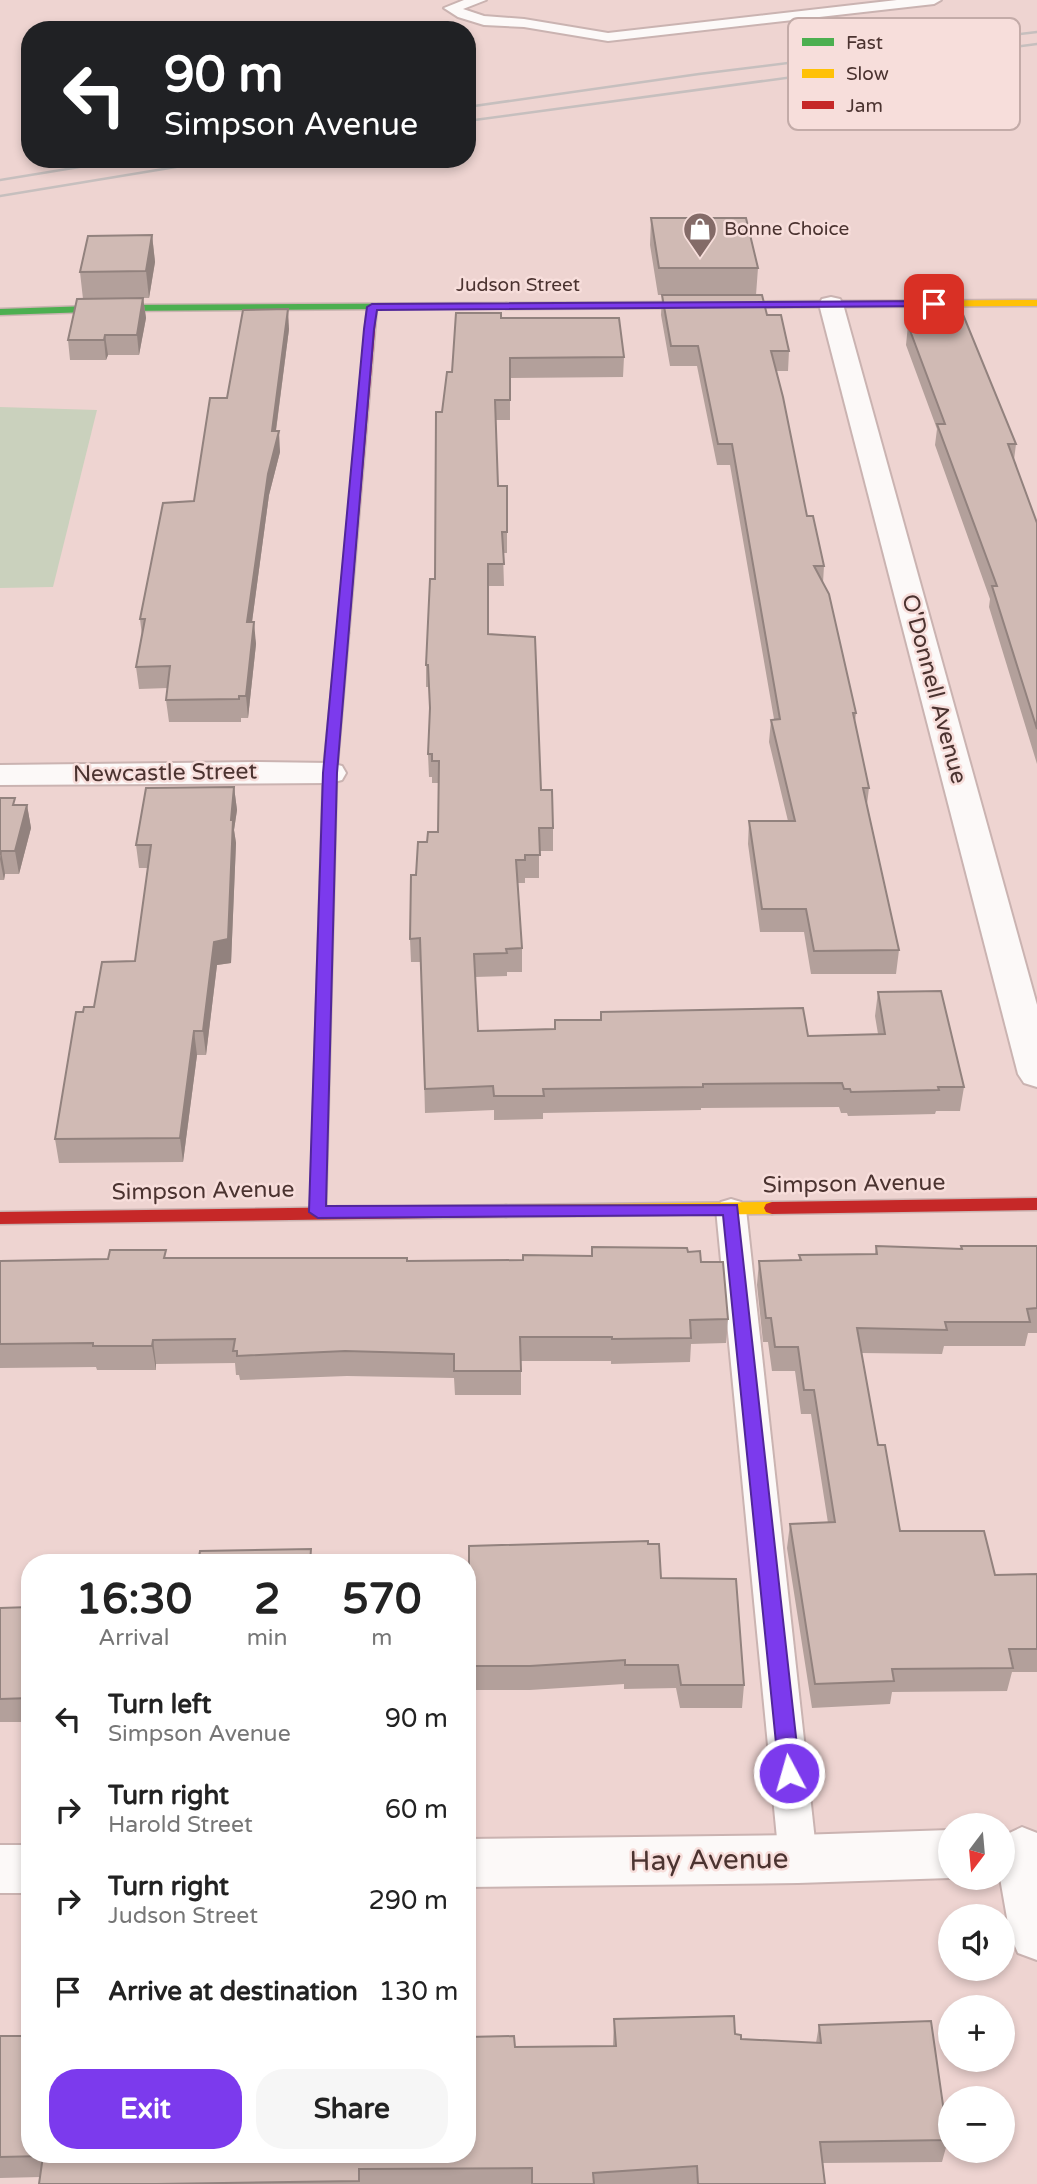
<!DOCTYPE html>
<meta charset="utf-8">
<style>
body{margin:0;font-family:"Varela Round",sans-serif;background:#f6f6f6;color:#222;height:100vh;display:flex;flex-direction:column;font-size:26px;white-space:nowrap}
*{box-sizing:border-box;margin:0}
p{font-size:23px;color:#767676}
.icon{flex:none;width:38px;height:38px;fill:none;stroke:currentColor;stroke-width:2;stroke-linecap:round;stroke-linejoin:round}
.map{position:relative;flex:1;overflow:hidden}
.details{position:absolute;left:21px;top:1554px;width:455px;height:609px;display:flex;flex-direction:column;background:#fff;border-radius:28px;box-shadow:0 4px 10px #0003}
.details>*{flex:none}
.hud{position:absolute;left:21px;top:21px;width:455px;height:147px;border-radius:28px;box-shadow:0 4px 10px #0003;background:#202124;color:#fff;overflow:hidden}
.needle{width:46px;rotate:196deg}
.buttons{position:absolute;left:938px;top:1813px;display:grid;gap:14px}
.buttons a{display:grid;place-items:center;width:77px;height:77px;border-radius:50%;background:#fff;box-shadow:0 4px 10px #0003;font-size:35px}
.pin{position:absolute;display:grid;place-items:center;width:60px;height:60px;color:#fff;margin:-30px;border-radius:14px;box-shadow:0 4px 10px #0006}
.me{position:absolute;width:77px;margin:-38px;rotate:354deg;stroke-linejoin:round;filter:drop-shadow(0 0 5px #0008)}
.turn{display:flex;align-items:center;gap:24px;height:147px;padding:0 28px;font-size:32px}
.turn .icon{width:91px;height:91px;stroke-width:2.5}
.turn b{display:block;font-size:49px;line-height:60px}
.eta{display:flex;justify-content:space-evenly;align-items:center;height:119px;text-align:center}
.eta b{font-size:42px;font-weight:800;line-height:49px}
.button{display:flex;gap:14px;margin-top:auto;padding:14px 28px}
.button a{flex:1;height:80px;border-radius:28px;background:#7c3aed;color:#fff;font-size:28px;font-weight:800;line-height:80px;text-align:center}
.button a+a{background:#f6f6f6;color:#222}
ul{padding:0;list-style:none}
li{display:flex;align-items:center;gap:21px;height:91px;padding:0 28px}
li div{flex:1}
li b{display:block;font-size:26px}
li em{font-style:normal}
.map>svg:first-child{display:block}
.green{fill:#cad1bd}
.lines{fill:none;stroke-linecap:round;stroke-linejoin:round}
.lane-casing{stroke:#cab3b1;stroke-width:4}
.street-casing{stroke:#cab3b1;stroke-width:4}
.fast-casing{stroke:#cab3b1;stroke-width:3}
.slow-casing{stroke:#cab3b1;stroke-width:3}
.jam-casing{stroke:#cab3b1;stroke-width:3}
.lane{fill:#fcf9f8;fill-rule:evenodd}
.street{fill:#fcf9f8;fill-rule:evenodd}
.fast{fill:#4caf50;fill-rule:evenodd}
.slow{fill:#ffc107;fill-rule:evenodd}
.jam{fill:#c62828;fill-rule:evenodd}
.rail{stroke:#c6bfbe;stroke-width:2.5}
.wall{fill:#b3a09b}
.shaded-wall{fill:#92827e}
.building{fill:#d0bab4;stroke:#92827e;stroke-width:2}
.route{fill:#7c3aed;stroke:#51269a;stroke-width:2}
.labels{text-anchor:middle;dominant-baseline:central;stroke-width:5;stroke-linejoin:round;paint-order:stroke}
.far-poi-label{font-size:19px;fill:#4b3330;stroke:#f7dedb;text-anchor:start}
.far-street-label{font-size:19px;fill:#4b3330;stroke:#f7dedb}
.street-label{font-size:23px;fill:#4b3330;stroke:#f7dedb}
.near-street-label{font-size:28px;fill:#4b3330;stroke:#f7dedb}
.key{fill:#f7dedb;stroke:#c3aba8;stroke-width:2}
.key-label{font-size:19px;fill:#4b3330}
</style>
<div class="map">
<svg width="1037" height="2184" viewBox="0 0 1037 2184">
<rect width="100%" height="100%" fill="#eed4d1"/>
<path class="green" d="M0,407l97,3 -44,177 -53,1z"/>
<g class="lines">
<g class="lane-casing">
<g id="lane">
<path d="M464,0h22l-23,9 21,7 40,3 84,14 289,-33h44l-7,4 -326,37 -84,-14 -40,-2 -26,-8 -14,-9z"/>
<path d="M731,1199l10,3 5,7 71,650 -6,12 -13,5 -13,-5 -6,-12 -63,-650 5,-7z"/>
</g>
</g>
<g class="street-casing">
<g id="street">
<path d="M831,297l9,2 3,5 194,701v82l-13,-4 -6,-9 -199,-770 3,-5z"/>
<path d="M259,762l71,1 12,3 4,7 -4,7 -12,3 -330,2v-20z"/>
<path d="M1022,1827l15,6v127l-19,-7 -8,-18 -10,-57h3v-42z"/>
<path d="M950,1830v48l-152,5 -331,4v-48l331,-4z"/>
<rect x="0" y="1845" width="30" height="48"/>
</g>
</g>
<g class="fast-casing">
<path id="fast" d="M506,303l4,1v4l-391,3 -119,4v-6l119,-4z"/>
</g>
<g class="slow-casing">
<g id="slow">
<path d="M1037,300v6l-531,3 -5,-3 5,-3z"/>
<path d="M343,629l6,4 -12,140 -11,439 -2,4h-12l-2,-4 13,-439 14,-140z"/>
<path d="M772,1202l6,2 2,4 -2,4 -6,2 -266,3 -6,-2 -2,-4 2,-4 6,-2z"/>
</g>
</g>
<g class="jam-casing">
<g id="jam">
<path d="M372,304l5,3 -28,326 -6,4 -6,-4 30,-326z"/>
<path d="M1037,1198v12l-265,4 -6,-2 -2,-4 2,-4 6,-2z"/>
<path d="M506,1205l6,2 2,4 -2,4 -6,2 -506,7v-12z"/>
</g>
</g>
<use href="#lane" class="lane"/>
<use href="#street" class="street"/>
<use href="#fast" class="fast"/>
<use href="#slow" class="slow"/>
<use href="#jam" class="jam"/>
<g class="rail">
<path d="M467,107l232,-33 338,-42"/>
<path d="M467,121l570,-77"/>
<path d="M0,180l128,-21"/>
<path d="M0,196l224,-37"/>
</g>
</g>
<g class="wall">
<path d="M651,218l107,50 -2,27 11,20 22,36 -1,20h-12l31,145 17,50 -1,17 33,130 -1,9 14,66 -2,16 32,146 -3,24h-85l-7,-42h-44l-12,-88 1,-23h39l-19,-79 2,-22 3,-1 -44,-254h-13l-20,-99h-27l-9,-51 1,-20h-4l-8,-50z"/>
<path d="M152,235l3,27 -6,36h-6l3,20 -7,37h-31l-2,5h-36l-2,-20 15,-41 -3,-27z"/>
<path d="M919,312l97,132 -2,16 23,63v241l-48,-157 1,-8 -55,-154 2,-16 -31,-84 2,-20h10z"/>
<path d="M501,318l123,39 -1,20 -113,1v42h-14l2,66h9v67h-4l1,33h-16l1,48 64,194v23h-14v27h-14v5h-7l4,65v24h-15v4l-32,1 3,54 77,-2 46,-9v-8l207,24 70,-2 -3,-18 3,-24 86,95 -4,24h-24l-1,3 -87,2 -1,-3h-6l-2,-6 -138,1v2l-158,3v6l-49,1v-10l-69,3 -4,-151h-10l-1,-23 6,-64 11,-33 11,-10v-49h-6v-6h-3l-1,-23 2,-43 -1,-24h-3v-22l9,-86 7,-167 10,-40z"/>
<path d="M289,329l-13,102 4,21 -11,43 -17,127 4,22 -8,74h-7v4h-72l-3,-22 2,-12 -29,1 -3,-22 6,-31 -2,-17 54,-118 33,-103z"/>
<path d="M234,787l3,23 -3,20 2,13 -5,120 -14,2 -11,90h-9l-14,107 -124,1 -4,-24 28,-127 11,-5 41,-46 13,-93h-9l-3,-23z"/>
<path d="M0,798l16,7h11l4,23 -12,46h-14l-1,6h-4z"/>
<path d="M876,1246l85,3v-3h76v87h-9l-3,13h-81l-2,8 -81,-1 17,92 22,86 95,44 42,-1v98h-25l-5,19 -115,1 -2,12 -78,4 -25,-160 3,-24 38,-1 -17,-109h-10l-6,-43h-23l-4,-29h-5l-6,-57 2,-24 40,-1v-5l76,-1z"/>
<path d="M688,1252l13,10 27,57 -2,24 -35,1 -1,18 -79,2v-3h-90v34h-66l-1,-17 -107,-2 -107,4 -1,-5h-3l-1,-12 -79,1v6h-59l-1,-3 -96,1v-107l167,-3 241,3 115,-1z"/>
<path d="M648,1544l13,34 83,107 -2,23h-62l-4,-20 -52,1v-5l-94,6h-63v-88z"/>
<path d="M30,1607v115h-30v-114z"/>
<path d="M614,2019l121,15 6,5 75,4 3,-18 129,115 -6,22 -119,1 2,21h-786l1,-7 -40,1v-142l515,11 98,-1z"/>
</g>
<g class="shaded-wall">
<path d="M152,235l3,27 -6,36 -3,-27z"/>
<path d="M143,298l3,20 -7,37 -2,-20z"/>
<path d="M288,309l1,20 -16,123 -1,-21z"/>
<path d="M105,335l3,20 -2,5 -2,-20z"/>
<path d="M279,431l1,21 -11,43 -20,149 -2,-22 21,-148z"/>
<path d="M254,622l2,22 -8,74 -2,-22z"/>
<path d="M234,787l3,23 -3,20 2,13 -5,120 -14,2 -11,90 -3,-24z"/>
<path d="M27,805l4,23 -12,46 -4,-23z"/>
<path d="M1,851l4,23 -1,6 -4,-21z"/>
<path d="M194,1031l3,24 -14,107 -3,-24z"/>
<path d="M153,1340l3,24v6l-4,-24z"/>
</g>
<g class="building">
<path d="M651,218h95l12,50h-99z"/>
<path d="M152,235l-6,36 -66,1 8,-36z"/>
<path d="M662,295h100l5,20h14l8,36h-18l12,46 24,119h6l11,50h-10l15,28 27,119h-3l16,75h-6l36,162 -85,1 -8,-42h-44l-13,-88h46l-24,-101 9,-1 -48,-275h-14l-20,-98h-27z"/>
<path d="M143,298l-6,37h-32l-1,5h-36l9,-41z"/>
<path d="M288,309l-16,122h7l-11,43 -21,148h7l-8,74h-7v3l-73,1 4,-34 -34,1 9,-48h-5l23,-116 31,-2 16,-103h17l16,-88z"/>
<path d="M919,312h43l54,132h-8l29,79v206l-45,-143h5l-60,-162h8l-37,-99h15z"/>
<path d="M456,313h45v5h118l5,39 -114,1v42h-15l3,86h9v46h-5l2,32h-16v70l47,3 6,153h11l1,38h-14l1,27h-15v5h-9l6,88 -16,1 1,4 -33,1 4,77 77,-2v-9h46v-8l202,-4 5,28 77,-2 -7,-42 63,-1 23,96h-26l1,3 -88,2 -1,-3h-6l-2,-6 -139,1v3l-160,2 1,7h-50l-1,-10 -68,3 -5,-151 -10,1 1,-64h5l2,-33h9l1,-10h10l1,-71h-7v-7h-4l2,-46 -2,-43h-2l4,-86h5l1,-167h6l5,-40h5z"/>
<path d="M234,787l-3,33h2l-5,119 -14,3 -11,89h-9l-14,107 -125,1 21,-127h7l1,-5h10l8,-45 33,-1 16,-116h-15l10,-57z"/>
<path d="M0,798h15l-2,7h14l-12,46h-14l-1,4z"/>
<path d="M876,1246l86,3 -1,-3h76v62l-10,1 3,13h-85l2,8 -90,-2 21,117h7l15,86h84l11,44 42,-1v75h-28l4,19 -121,1 2,12 -79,3 -25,-160 45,-2 -21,-132h-10l-6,-43h-23l-4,-29h-5l-7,-57 42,-1 -2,-5 78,-1z"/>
<path d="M592,1247l95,1 1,4 12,-1 1,11h22l5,57 -38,1 1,18 -79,1v-2h-92l1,34h-67v-17l-109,-3 -108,5v-5h-4l2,-12 -82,1 -1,6h-59v-3l-93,1v-83l108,-2 2,-9h56l-2,8h243v3l116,-1v-5l69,1z"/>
<path d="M648,1541v3h11l2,34 75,1 8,106h-63l-3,-20h-53v-5l-95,6h-63v-64h2v-56z"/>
<path d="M311,1549l-1,14h-112l2,-12z"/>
<path d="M30,1607v91l-30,1v-91z"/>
<path d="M734,2016l1,18 6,1v4l80,4 -2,-18 112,-4 17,119 -128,2 5,42h-127l-1,-18 -104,7 1,11h-62v-16l-173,1v12l-202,3h-118l4,-28 -43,1v-121h30v118h437v-117l47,-1 1,11 101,-1 -2,-27z"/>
</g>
<path class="route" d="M934,301l5,3 -2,2 -560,4 -3,19 -37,444 -11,433 411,-1 63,568 -3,7 -8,3 -7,-3 -3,-7 -56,-558 -405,3 -9,-6 14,-439 41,-444 3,-22 5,-3z"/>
<defs>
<g id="shop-pin" transform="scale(1.75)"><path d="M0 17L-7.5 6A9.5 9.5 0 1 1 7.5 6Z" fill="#846b68" stroke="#f7dedb"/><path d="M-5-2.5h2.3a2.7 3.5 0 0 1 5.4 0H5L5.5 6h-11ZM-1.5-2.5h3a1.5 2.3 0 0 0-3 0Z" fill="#fff"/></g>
</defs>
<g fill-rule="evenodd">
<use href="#shop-pin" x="700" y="229"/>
</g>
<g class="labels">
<g class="far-poi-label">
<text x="724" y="229">Bonne Choice</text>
</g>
<g class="far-street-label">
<text x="518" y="285">Judson Street</text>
</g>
<g class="street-label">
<text transform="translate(934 689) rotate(75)">O'Donnell Avenue</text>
<text transform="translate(165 773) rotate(-1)">Newcastle Street</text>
<text transform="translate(854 1184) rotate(-1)">Simpson Avenue</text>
<text transform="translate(203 1191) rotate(-1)">Simpson Avenue</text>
</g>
<g class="near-street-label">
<text transform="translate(709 1860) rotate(-1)">Hay Avenue</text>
</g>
</g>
<rect x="788" y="18" width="232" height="112" rx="10" class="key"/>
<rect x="802" y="38" width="32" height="8" fill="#4caf50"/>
<rect x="802" y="69" width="32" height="9" fill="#ffc107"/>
<rect x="802" y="101" width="32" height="8" fill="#c62828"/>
<g class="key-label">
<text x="846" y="49">Fast</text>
<text x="846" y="80">Slow</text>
<text x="846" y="112">Jam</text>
</g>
</svg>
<div class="buttons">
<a><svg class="needle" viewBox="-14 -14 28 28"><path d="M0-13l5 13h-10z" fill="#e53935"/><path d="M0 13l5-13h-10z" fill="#767676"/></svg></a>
<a><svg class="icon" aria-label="sound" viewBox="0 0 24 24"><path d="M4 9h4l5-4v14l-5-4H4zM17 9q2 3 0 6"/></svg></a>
<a>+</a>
<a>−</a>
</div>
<div class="pin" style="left:934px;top:304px;background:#d93025"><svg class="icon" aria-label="arrive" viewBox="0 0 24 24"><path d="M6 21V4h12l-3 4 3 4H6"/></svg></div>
<svg class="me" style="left:789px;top:1773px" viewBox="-20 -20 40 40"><circle r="17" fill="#7c3aed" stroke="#fff" stroke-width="3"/><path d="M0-11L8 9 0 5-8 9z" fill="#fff"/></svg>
<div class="hud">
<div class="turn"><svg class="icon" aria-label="left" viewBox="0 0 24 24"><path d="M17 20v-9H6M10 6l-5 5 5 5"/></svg><div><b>90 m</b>Simpson Avenue</div></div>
</div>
<section class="details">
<div class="eta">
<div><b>16:30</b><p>Arrival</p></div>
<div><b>2</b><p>min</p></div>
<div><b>570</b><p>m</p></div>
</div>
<ul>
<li><svg class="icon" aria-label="left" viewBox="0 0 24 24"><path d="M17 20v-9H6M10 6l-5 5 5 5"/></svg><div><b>Turn left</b><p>Simpson Avenue</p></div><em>90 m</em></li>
<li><svg class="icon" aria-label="right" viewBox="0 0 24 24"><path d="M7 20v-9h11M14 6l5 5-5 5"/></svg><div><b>Turn right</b><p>Harold Street</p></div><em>60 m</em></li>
<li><svg class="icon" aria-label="right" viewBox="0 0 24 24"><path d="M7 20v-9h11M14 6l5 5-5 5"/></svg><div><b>Turn right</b><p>Judson Street</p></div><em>290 m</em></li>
<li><svg class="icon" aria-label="arrive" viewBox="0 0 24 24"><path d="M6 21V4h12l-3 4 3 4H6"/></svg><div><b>Arrive at destination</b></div><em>130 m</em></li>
</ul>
<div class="button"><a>Exit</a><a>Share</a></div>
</section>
</div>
